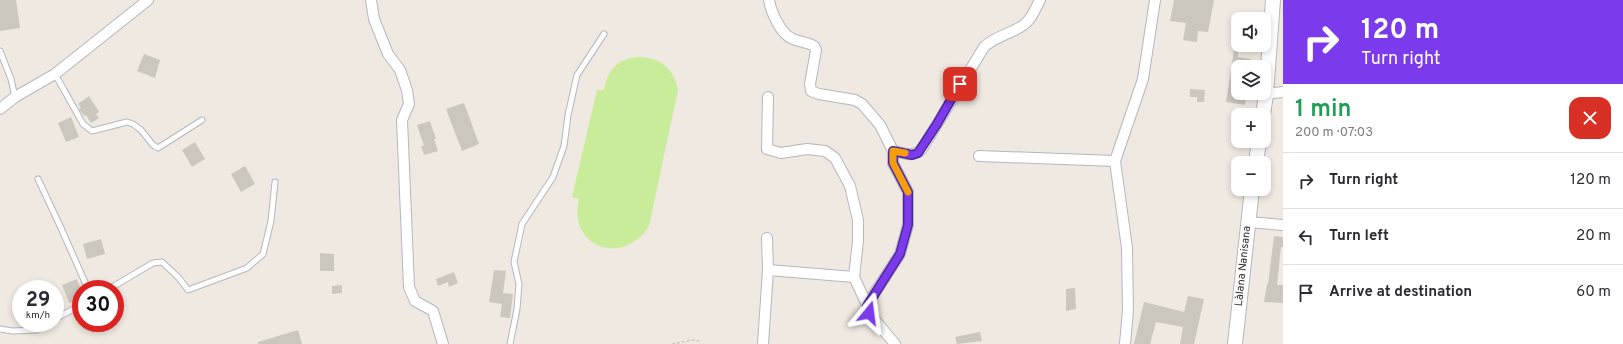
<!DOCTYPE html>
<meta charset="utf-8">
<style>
body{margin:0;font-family:Overpass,sans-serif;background:#f2f2f3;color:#2b2b33;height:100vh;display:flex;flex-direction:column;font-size:15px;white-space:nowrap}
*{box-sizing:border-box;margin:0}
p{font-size:13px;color:#7c7c81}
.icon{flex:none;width:22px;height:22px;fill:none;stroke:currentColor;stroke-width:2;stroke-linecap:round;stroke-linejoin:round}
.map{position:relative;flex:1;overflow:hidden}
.drawer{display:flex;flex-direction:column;background:#fff;width:340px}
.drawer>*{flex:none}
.top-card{background:#7c3aed;color:#fff;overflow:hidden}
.buttons{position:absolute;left:1231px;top:12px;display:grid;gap:8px}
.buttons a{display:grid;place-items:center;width:40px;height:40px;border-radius:8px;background:#fff;box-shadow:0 2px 6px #0003;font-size:20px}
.speed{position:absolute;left:12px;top:280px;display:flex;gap:8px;font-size:20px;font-weight:700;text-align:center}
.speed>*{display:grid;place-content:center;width:52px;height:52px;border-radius:50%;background:#fff;box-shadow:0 2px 6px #0003;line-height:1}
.speed small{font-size:10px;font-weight:400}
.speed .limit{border:6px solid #d22;background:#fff;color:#111}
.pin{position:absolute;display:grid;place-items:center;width:34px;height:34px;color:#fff;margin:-17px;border-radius:8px;box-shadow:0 2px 6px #0006}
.me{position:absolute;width:44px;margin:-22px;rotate:16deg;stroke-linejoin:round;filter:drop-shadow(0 0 3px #0008)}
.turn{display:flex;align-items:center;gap:14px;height:84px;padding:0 12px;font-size:18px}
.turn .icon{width:52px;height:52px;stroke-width:2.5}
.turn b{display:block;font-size:28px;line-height:34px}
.round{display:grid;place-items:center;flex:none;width:42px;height:42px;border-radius:12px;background:#f2f2f3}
.headline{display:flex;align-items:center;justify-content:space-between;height:68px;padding:0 12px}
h1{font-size:24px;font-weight:600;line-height:30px;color:#1e9e55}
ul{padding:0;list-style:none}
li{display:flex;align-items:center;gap:12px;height:56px;padding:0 12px;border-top:1px solid #e1e1e2}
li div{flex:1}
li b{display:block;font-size:15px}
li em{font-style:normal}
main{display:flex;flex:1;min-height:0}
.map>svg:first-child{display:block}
.pitch{fill:#c9ec9a}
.building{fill:#cbc7bf}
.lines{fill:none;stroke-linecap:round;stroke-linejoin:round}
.lane-casing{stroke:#b4b7c1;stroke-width:7}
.street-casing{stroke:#b4b7c1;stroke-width:12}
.secondary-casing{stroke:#b4b7c1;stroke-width:16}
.path{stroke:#c9c9c9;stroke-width:1.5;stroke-dasharray:3 2;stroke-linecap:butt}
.lane{stroke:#fff;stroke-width:5}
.street{stroke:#fff;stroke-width:10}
.secondary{stroke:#fff;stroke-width:14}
.route-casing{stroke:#51269a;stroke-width:10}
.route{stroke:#7c3aed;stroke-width:7}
.slow{stroke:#f59e0b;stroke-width:7}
.labels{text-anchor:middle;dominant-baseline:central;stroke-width:3.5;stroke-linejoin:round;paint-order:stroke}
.street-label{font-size:11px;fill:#2e2e2e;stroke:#fff}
</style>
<main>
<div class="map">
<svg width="1283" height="344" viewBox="0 0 1283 344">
<rect width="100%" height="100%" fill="#efe9e1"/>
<path class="pitch" d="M635,57c23,-1 39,10 43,33l-29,136c-24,40 -82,23 -70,-27l-7,-2 25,-107h7c4,-19 10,-28 31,-33z"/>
<g class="building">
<path d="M0,0h16l4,28 -20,3z"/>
<path d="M1174,0h40l-6,32 -10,-1 -1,11 -14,-2 3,-17 -16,-2z"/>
<path d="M1234,51h4v6l13,2 -1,8h-12v26h9l-2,12 -19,-3z"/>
<path d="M144,54l16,6 -5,18 -18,-7z"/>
<path d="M1190,89l15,1 -1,12h-7v-5h-7z"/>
<path d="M89,96l10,16 -3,2 3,4 -8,5 -5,-8 -1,1 -4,-4 -2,-3 2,-1 -3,-4z"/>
<path d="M464,103l15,41 -17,7 -16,-42z"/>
<path d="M71,117l8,20 -13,5 -8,-19z"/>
<path d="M430,121l6,18h-2l4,12 -14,4 -3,-9h3l-7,-21z"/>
<path d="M195,142l10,17 -13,8 -10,-17z"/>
<path d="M245,166l10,18 -14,8 -10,-18z"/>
<path d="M1274,236l9,1v10h-2l-4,38h6v18l-19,-1 3,-18h1z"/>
<path d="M101,239l4,15 -18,5 -4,-15z"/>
<path d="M320,253l14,1v17h-14z"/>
<path d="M494,270l12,1 -3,22 10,1 -3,24 -10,-1 2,-13 -13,-2z"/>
<path d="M454,272l4,11 -9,4 -1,-5 -10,4 -2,-7z"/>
<path d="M77,279l4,11v9l-12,4 -7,-18z"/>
<path d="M342,285v8l-10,1v-8z"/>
<path d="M1075,288l1,21 -10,2v-22z"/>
<path d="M1188,296l16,3 -10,45h-14l3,-17 -27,-5 -6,22h-16l10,-42 40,10z"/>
<path d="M298,330l4,14h-44v-2z"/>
<path d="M980,332l2,9 -25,3 -2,-7z"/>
</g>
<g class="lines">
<g class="lane-casing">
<g id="lane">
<path d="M0,51l11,28 4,18"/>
<path d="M55,74l28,50 9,7 35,-9 6,2 8,6 12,15 5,3 44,-28"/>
<path d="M38,179l23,49 27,61"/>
<path d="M109,289l44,-26 9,-1 17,16 9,12 59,-22 16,-14 8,-33 4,-39"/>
<path d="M55,319l26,-14"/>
<path d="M0,329l12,2 25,-1 12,-7"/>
<path d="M510,344l7,-35 2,-25 -5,-22 8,-38 31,-47 11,-31 4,-31 9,-40 27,-41"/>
</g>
</g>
<g class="street-casing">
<g id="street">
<path d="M371,0l3,19 14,35 12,16 7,20 2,14 -7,16 7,167 6,14 18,10 10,33"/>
<path d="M769,0c2,12 12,35 24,39 7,3 14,3 21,7l2,4 -6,34 1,7 8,3 36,6 7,4 18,21 13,26v12l15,29v33l-8,29 -33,51"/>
<path d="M1266,94l17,-2"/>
<path d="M768,97l-1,52 14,4 26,-4 18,2 10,7 15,28 8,34v21l-4,36 13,28 2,8 26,31"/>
<path d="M0,109l15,-12 40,-23 93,-74"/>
<path d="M893,151c11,2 20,7 29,-2l62,-102c12,-12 34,-15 43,-25 6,-6 9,-15 13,-22"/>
<path d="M979,156l136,5"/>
<path d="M1248,222l35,3"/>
<path d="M768,270l86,7"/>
<path d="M763,344l5,-74 -1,-32"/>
<path d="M1125,344l3,-34 -1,-62 -12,-87 28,-82 12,-79"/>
</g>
</g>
<g class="secondary-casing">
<g id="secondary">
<path d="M1263,115l3,-21 7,-94"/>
<path d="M1256,163l3,-22"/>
<path d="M1235,344l17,-155"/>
</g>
</g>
<path class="path" d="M672,344l20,-4 7,1 1,3"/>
<use href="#lane" class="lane"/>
<use href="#street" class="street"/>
<use href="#secondary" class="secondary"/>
</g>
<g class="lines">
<g class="route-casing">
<path id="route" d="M869,313l-2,-7 33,-52 8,-29v-33l-15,-29v-12l19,4 6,-2 19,-29 23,-40"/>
</g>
<use href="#route" class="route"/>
<path class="slow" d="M905,153l-12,-2v12l15,29"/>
</g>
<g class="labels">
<g class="street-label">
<text transform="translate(1243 266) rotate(-84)">Làlana Nanisana</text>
</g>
</g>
</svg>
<div class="buttons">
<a><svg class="icon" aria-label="sound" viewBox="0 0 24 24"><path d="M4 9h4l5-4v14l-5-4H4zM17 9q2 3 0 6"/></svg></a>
<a><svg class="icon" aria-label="layers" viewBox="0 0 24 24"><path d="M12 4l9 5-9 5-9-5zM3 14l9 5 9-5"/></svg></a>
<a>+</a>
<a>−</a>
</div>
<div class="speed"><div>29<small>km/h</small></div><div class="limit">30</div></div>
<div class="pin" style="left:960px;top:84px;background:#d93025"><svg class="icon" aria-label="arrive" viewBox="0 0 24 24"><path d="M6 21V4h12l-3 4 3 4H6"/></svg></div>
<svg class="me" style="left:869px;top:313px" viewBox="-20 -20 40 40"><path d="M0-17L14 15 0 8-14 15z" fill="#7c3aed" stroke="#fff" stroke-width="4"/></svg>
</div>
<section class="drawer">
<div class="top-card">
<div class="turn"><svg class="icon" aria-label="right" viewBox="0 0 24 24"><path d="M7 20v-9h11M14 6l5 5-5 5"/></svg><div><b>120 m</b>Turn right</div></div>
</div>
<div class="headline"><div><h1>1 min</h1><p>200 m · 07:03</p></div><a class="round" style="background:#d93025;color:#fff"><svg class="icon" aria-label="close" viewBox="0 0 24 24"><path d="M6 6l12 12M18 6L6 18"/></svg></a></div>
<ul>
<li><svg class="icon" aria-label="right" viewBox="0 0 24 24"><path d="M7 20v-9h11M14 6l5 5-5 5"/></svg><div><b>Turn right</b></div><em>120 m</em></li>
<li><svg class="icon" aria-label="left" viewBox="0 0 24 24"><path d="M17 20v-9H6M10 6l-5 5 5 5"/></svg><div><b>Turn left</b></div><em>20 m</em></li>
<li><svg class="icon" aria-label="arrive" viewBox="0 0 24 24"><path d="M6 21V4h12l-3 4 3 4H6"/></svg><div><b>Arrive at destination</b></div><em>60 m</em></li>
</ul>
</section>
</main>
